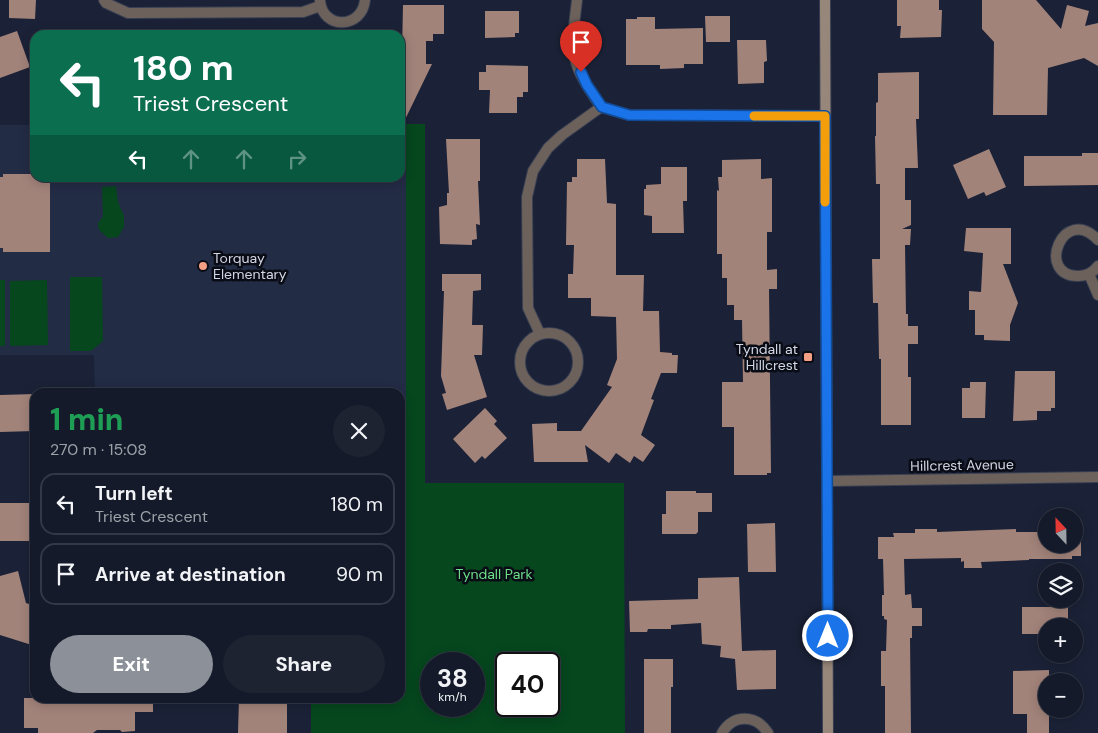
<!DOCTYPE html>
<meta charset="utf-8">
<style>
body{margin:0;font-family:"DM Sans",sans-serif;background:#1d2331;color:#f1f3f6;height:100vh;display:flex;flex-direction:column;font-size:19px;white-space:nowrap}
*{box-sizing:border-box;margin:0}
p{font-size:16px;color:#9da1a8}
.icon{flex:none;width:28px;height:28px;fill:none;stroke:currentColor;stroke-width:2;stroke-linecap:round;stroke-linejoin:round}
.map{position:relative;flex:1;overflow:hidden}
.drawer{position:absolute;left:30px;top:388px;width:375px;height:315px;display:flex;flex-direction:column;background:#141a29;border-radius:15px;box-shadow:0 2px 12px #0003,0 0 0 1px #333846}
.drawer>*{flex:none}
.guide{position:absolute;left:30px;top:30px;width:375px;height:152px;border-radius:15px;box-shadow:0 2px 12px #0003,0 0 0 1px #333846;background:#0b6e4f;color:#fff;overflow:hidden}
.needle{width:32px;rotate:338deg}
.fabs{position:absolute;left:1038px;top:508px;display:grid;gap:10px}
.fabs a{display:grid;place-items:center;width:45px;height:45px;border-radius:50%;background:#141a29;box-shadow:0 2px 12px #0003,0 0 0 1px #333846;font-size:25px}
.speed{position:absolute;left:420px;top:652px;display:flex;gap:10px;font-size:25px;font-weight:700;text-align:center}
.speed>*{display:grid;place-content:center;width:65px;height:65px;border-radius:50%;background:#141a29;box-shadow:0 2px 12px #0003,0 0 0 1px #333846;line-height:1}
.speed small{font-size:12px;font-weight:400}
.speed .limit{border:2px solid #111;border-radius:8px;background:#fff;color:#111}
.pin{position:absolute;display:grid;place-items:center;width:42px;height:42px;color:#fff;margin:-51px -21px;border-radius:50% 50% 50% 0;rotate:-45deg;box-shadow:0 0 5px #0007}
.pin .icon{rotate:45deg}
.me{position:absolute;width:55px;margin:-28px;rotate:0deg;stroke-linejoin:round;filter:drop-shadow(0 0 4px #0008)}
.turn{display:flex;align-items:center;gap:18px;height:105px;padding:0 20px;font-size:22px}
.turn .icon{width:65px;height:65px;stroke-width:2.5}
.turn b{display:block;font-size:35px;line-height:42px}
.lanes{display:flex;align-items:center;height:48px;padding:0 20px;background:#0003;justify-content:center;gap:25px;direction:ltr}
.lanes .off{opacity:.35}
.round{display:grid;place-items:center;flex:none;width:52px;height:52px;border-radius:26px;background:#1d2331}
.overview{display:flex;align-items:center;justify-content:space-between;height:85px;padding:0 20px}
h1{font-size:30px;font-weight:800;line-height:38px;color:#1e9e55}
.action{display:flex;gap:10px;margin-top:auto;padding:10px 20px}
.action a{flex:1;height:58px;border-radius:30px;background:#8c9099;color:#fff;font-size:20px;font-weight:800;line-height:58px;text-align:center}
.action a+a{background:#1d2331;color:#f1f3f6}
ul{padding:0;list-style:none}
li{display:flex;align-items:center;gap:15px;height:62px;margin:0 10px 8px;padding:0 10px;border:2px solid #333846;border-radius:15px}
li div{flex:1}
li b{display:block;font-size:19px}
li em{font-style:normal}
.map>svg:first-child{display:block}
.built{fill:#232c45}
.green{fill:#06471e;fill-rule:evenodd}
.building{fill:#a2837a}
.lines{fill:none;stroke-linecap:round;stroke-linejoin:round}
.street-casing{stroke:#383f53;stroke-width:12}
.secondary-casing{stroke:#383f53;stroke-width:12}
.street{stroke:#6d625b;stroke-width:10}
.secondary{stroke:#97867a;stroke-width:10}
.route-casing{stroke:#114b97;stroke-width:12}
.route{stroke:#1a73e8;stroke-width:9}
.slow{stroke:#f59e0b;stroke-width:9}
.poi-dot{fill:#f39f83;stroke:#090c15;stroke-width:2}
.labels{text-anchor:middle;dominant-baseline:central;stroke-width:5;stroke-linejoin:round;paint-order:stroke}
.poi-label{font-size:14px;fill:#d2d7e5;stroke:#090c15;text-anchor:start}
.street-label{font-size:14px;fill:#d2d7e5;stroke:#090c15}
.park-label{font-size:14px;fill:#6cde89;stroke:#090c15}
</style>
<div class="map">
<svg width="1098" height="733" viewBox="0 0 1098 733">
<rect width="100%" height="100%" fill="#1b2237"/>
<path class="built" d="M400,124h6v359h-6v-91h-305l-1,-37h-94v-230h35v53h365z"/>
<g class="green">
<path d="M406,124h19v359h199l1,250h-314v-35h89v-215l6,-1zM431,664h43v42h-43zM506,664h43v42h-43z"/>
<path d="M116,186l2,16 6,14v11l-6,10 -10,1 -9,-8 -1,-7 5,-6 -1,-30z"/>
<path d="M70,277h32l1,64 -12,10h-21z"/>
<rect x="0" y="280" width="5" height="66"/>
<path d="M47,280l1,65 -38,1v-65z"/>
</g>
<g class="building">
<path d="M9,0h27l-1,19 -26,-1z"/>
<path d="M897,0h42v10h3l-1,27 -41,1 1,-12h-4z"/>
<path d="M982,0h54l25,29 6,-24 22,6 -4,15 13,-3v43l-14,-8 -36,10 -1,47h-54l1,-73 -12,-13z"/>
<path d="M403,5h41v29h-11v7h-7v23h6l-32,66v-80l2,1z"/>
<path d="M485,11h34v22h-4v4l-30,1z"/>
<path d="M705,16h25v26h-24z"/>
<path d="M637,17h18v12l48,-1v36h-19v4l-24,1v-4h-34v-46h11z"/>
<path d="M17,31l13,36 -30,11v-41z"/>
<path d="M737,40h29l1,21 -3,1v21l-26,1z"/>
<path d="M486,65l42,1v26h-5v5h-6v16h-28l1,-23h-11v-18h7z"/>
<path d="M919,72v47h-3l2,49h-13v32h6v25l-9,4h9l-1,16h-5l1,69h2v12h10v18h-10v33h3v48h-30v-66h-2l-1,-56h-5l-1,-44h8v-75h-4l-1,-48h1v-33l2,-1v-29z"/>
<path d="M446,139h34v42h-2l2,44 -4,-1 1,15 -5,1v5l-32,-1 -1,-37 8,-2v-12h2z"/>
<path d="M989,149l17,38 -20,9 -2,-4 -16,7 -15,-34z"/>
<path d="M1082,153h16v32l-74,1v-30h58z"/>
<path d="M577,159h28l2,44 9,1v71h28l-1,36h16l1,41 12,1v2h6l-1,18h-16l-10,26 3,1 -13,35 14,10 -12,17 -9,-6 -4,7 -14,-10 -7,10 -24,-18 3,17h-54l-2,-38 25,-1v8h24l31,-44 -5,-2 10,-26 -1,-42 -25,-1v-18h-23v-24h5l1,-29h-8l1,-63h5v-5h5z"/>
<path d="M761,159v20l11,-1v54h-5v38l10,-1v20h-8l2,184h-4v2h-33v-48h-12v-45h21l-1,-62h-8v-15h-7v-27h-5v-24h-5v-64l2,1 -1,-14h4v-17z"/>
<path d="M661,167h26v34h-4l1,32h-32v-17l-8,-1v-26h2v-4l15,-1z"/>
<path d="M3,174h32v4h15v74h-47v-4h-3v-71h3z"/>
<path d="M966,228h45v36h-8l15,39 -8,22v16l-26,-1v-5h-9v-25h-6v-19l12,1 2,-39 -19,-2z"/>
<path d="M442,274h39v16l-8,1 -1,34h11l-1,30h-8l13,42 -40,13 -5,-16 4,-1 -5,-17 3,-85h-2z"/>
<path d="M1015,371h40v37h-4v3h-14v9l-24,1z"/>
<path d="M970,382h16l-1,36h-23v-30h8z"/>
<path d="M35,394v37l-35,1v-37z"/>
<path d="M485,408l12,13 -3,3 13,14 -22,21 -3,-3 -7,7 -22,-24z"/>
<path d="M666,491h30v2h16v19h-14v20l-2,2h-34v-20h4z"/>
<rect x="0" y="503" width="35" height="38"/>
<path d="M775,523l1,49h-28l-1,-48z"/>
<path d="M915,529h22v3l79,-3v3h30v12h28v-8h7v20h-9v3h-43v1l-48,2 1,6h-18v-7l-3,1v-4l-57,1 1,36 6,-1 1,14h10v18h-10v12h-2l1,95h-26v-47h-4v-35h5l1,-31 -3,-1v-3h-2v-21h2l-1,-36h-5v-22h16l-1,-4h22z"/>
<path d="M18,571l8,32 9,3v40l-35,-11v-59z"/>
<path d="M739,577l3,74 34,-1v39l-39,1 -2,-31 -15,-2 1,-11 -19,-2 -1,-21 -30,2v4h-23l-1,3h-17l-1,-31 69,-2v-21z"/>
<path d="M1022,607h46v19h-22v28h22h-22v-20h-24z"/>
<path d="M644,659h29v28h-2v46h-27z"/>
<path d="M1049,670v11h-3v28h3v24h-22v-19h-14v-43z"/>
<path d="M24,698h129v14h-18v19l-13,1 -2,-2h-23l-4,3h-55v-5h-14z"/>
<path d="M239,698h48v35h-49z"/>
</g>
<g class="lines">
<g class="street-casing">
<g id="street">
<path d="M104,0l2,3 22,10 175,-1 17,-6"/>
<path d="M577,0c-2,19 -6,40 -2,59 4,17 17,34 26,48l28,8 196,1"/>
<path d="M320,1c3,29 42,28 45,-1"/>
<path d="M1098,240c-35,-37 -63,36 -20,36 8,0 15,-3 20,-10"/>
<path d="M1089,274l9,21"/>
<circle cx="549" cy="362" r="29"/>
<path d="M540,334l-12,-26 -1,-111 6,-26 15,-23 14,-13 39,-28"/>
<path d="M827,481l271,-4"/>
<path d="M722,733c11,-19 34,-19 46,0"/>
</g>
</g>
<g class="secondary-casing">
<path id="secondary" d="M825,0l3,733"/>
</g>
<use href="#street" class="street"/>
<use href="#secondary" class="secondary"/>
</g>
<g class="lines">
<g class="route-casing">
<path id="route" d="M581,72l6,13 15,22 27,8 196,1 3,520"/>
</g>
<use href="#route" class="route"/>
<path class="slow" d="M754,116h71v86"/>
</g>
<g class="poi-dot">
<circle cx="203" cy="266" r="5"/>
<rect x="803" y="352" width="10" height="10" rx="2.5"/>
</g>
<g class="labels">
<g class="poi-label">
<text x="213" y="258">Torquay<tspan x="213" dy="16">Elementary</tspan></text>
<text x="798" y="349" text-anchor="end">Tyndall at<tspan x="798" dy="16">Hillcrest</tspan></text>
</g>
<g class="street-label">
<text transform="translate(962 465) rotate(-1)">Hillcrest Avenue</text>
</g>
<g class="park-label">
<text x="494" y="574">Tyndall Park</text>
</g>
</g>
</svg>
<div class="fabs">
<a><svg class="needle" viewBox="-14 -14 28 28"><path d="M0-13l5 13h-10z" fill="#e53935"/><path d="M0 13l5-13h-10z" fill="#9da1a8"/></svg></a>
<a><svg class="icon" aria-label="layers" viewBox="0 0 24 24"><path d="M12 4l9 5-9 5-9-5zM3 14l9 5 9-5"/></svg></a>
<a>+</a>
<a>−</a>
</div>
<div class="speed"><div>38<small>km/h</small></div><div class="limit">40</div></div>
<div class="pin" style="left:581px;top:72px;background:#d93025"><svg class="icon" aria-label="arrive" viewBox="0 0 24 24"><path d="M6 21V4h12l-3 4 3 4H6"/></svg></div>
<svg class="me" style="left:828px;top:636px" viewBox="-20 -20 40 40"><circle r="17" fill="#1a73e8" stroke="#fff" stroke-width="3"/><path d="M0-11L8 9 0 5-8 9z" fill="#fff"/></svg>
<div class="guide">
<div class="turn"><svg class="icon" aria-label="left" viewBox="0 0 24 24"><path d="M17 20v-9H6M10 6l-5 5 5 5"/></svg><div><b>180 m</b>Triest Crescent</div></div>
<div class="lanes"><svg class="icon" aria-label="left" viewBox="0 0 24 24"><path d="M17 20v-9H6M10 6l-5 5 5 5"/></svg><svg class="icon off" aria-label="ahead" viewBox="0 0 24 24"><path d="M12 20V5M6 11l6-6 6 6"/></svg><svg class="icon off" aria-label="ahead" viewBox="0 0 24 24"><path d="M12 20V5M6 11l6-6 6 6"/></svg><svg class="icon off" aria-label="right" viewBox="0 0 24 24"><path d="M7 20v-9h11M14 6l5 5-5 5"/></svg></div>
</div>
<section class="drawer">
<div class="overview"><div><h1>1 min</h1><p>270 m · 15:08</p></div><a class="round"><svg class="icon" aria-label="close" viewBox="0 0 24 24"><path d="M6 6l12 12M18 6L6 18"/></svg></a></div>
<ul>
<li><svg class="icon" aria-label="left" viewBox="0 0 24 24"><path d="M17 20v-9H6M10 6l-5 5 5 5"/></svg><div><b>Turn left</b><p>Triest Crescent</p></div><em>180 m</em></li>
<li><svg class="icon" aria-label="arrive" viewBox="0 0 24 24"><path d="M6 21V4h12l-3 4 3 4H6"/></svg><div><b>Arrive at destination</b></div><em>90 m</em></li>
</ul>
<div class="action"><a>Exit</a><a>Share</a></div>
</section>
</div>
